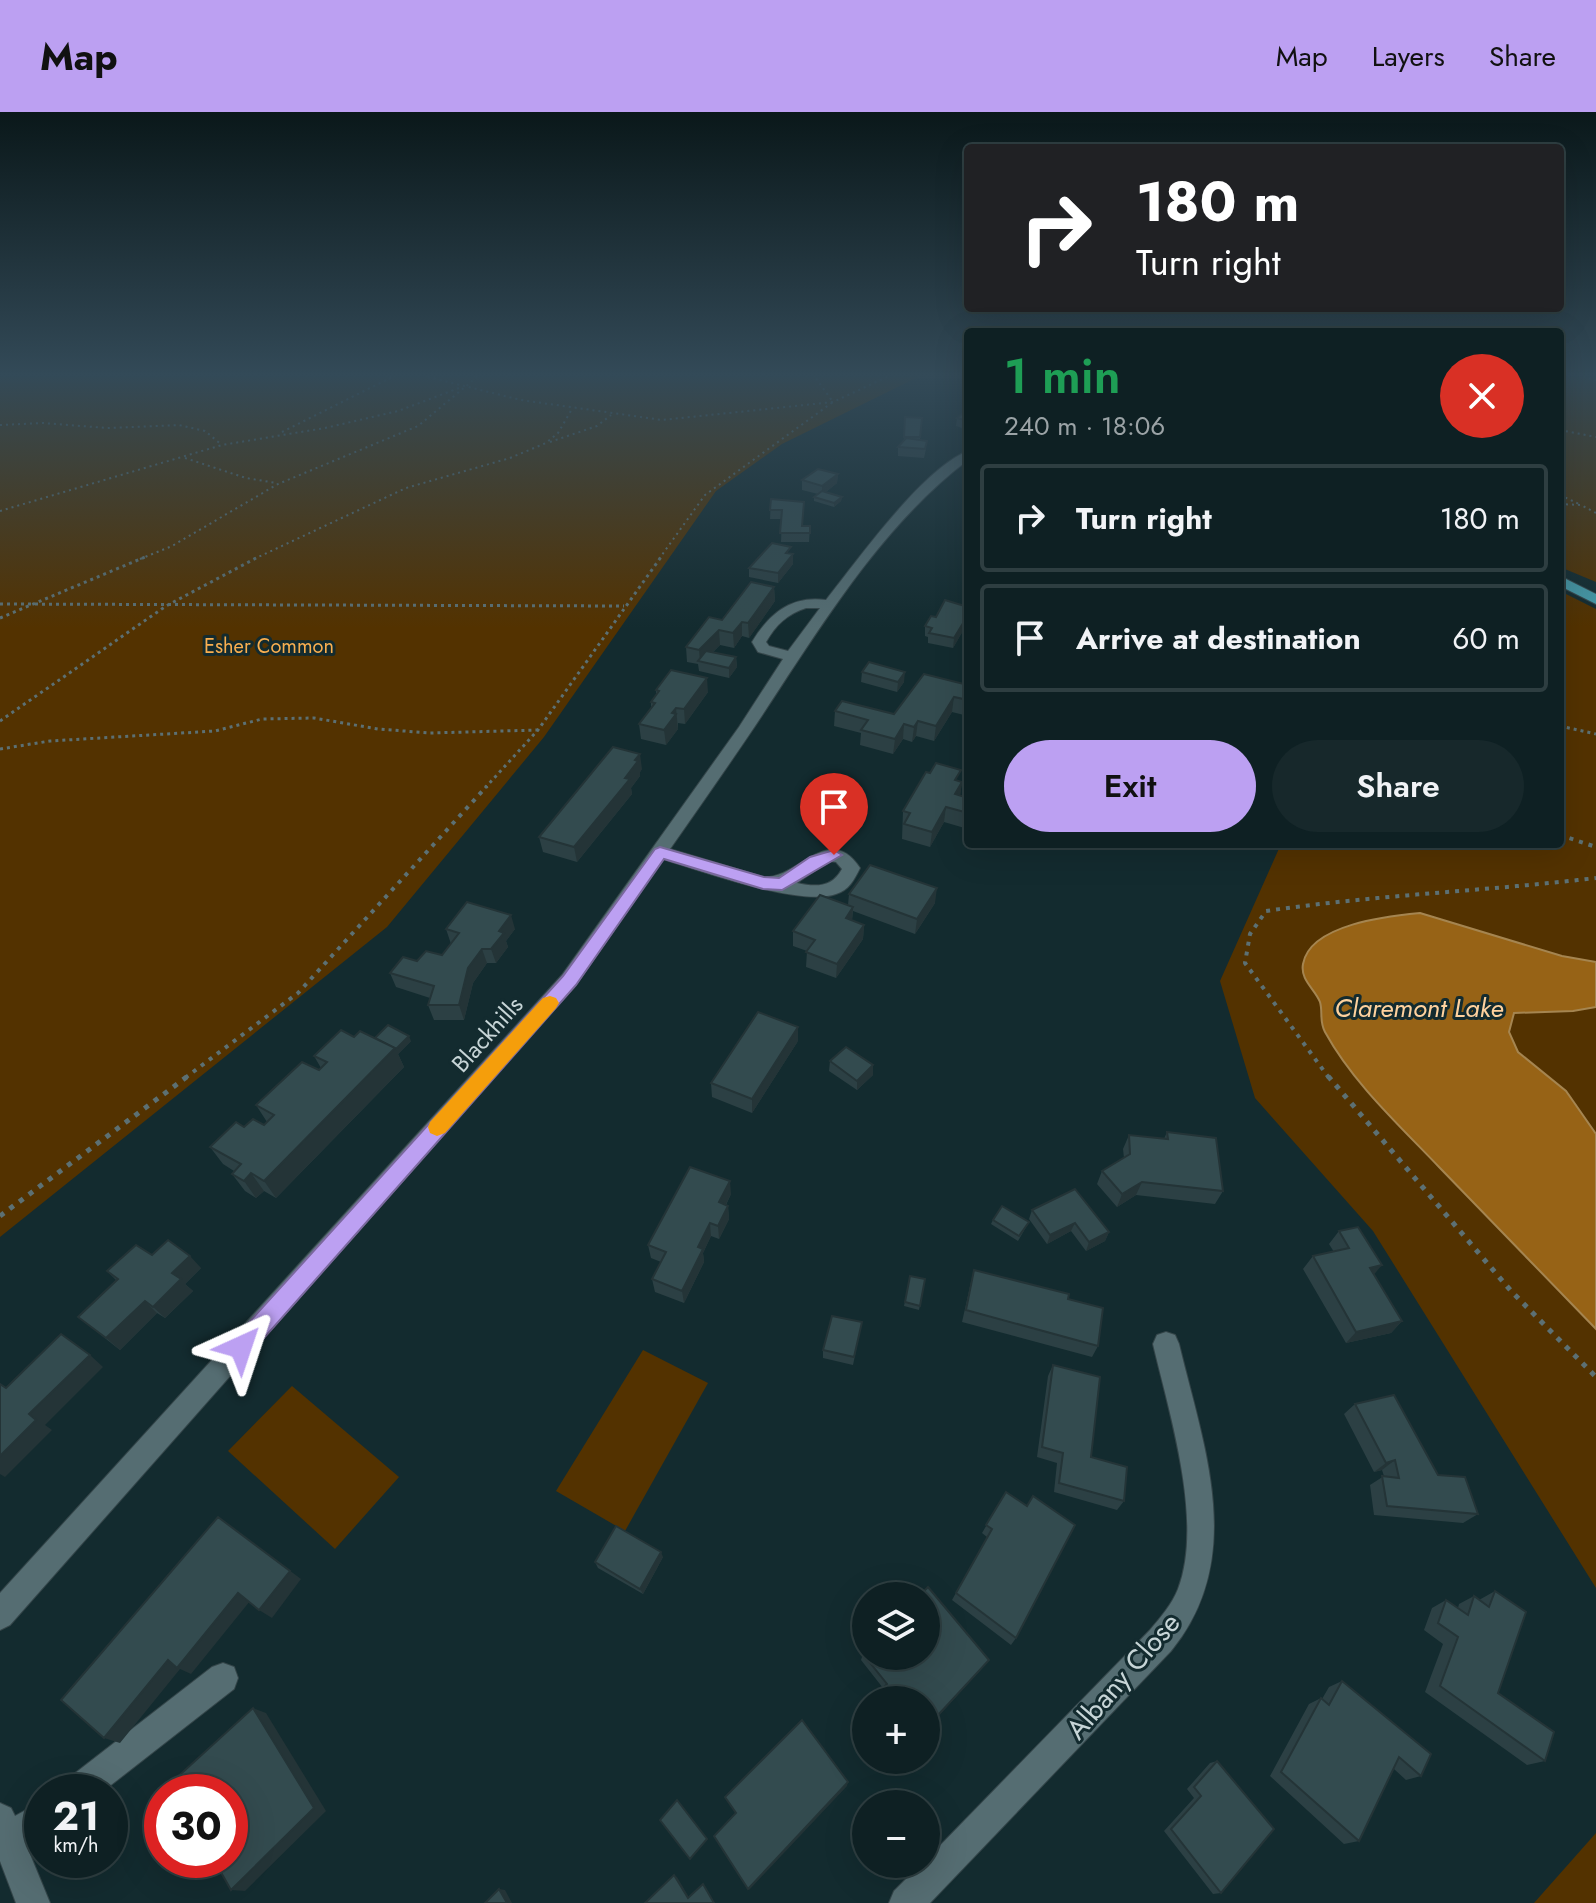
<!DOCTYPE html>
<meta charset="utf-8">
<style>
body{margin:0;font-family:Jost,sans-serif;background:#17282b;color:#f1f3f6;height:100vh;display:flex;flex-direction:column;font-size:30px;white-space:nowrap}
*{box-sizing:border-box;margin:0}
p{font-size:26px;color:#9ba3a6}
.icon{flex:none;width:44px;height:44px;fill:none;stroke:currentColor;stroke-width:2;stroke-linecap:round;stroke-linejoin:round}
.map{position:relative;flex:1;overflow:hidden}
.details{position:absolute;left:964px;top:216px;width:600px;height:520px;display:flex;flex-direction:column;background:#0e2023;border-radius:8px;box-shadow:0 8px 32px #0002,0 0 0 2px #2e3e41}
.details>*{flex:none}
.top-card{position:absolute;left:964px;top:32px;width:600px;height:168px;border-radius:8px;box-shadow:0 8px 32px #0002,0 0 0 2px #2e3e41;background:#202124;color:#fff;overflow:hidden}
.controls{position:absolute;left:852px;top:1470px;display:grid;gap:16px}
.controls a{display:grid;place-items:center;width:88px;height:88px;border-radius:50%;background:#0e2023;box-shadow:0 8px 32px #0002,0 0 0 2px #2e3e41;font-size:40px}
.speed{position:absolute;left:24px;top:1662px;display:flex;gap:16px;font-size:40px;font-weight:700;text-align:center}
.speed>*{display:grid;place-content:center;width:104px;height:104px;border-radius:50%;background:#0e2023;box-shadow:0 8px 32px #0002,0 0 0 2px #2e3e41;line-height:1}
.speed small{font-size:20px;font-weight:400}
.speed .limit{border:12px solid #d22;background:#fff;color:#111}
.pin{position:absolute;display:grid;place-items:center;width:68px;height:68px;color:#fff;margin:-82px -34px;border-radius:50% 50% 50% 0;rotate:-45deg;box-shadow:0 0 8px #0007}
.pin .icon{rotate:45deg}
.me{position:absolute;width:88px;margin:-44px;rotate:42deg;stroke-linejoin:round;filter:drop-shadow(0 0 6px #0008)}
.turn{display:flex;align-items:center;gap:28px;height:168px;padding:0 40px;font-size:36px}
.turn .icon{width:104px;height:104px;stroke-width:2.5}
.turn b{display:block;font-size:56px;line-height:68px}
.round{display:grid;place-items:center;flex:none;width:84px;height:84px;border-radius:42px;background:#17282b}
.head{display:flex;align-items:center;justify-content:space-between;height:136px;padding:0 40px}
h1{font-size:48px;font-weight:600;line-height:60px;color:#1e9e55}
.action{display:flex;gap:16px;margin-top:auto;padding:16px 40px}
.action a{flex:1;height:92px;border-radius:48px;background:#bca0f2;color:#111;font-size:32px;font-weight:600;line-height:92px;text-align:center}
.action a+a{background:#17282b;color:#f1f3f6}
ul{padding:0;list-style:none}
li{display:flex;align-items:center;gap:24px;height:108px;margin:0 16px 12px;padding:0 24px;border:4px solid #2e3e41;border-radius:8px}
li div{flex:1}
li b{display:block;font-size:30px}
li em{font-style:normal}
header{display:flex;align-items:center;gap:48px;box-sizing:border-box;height:112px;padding:0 40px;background:#bca0f2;color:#111}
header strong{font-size:38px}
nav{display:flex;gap:44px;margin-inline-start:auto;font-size:28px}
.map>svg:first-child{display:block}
.green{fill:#533200}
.water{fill:#976316;stroke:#a58550;stroke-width:2}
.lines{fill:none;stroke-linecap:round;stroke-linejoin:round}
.minor-casing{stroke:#344549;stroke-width:2}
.major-casing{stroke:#344549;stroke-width:2}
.path-far3{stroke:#5c7073;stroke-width:2;stroke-dasharray:2 4;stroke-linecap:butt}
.path-far2{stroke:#5c7073;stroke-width:3;stroke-dasharray:3 4;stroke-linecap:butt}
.path-far1{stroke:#5c7073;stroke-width:4;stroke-dasharray:4 6;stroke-linecap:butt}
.path{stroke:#5c7073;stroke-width:5;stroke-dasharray:5 7;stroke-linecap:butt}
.minor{fill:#556d72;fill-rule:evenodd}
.major{fill:#479caa;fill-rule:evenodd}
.wall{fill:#2c4044}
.shaded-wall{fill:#243437}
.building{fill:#334b4f;stroke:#243437;stroke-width:2}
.route{fill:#bca0f2;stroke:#7a689d;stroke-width:2}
.slow{fill:#f59e0b}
.labels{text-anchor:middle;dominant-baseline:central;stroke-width:6;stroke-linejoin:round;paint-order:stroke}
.far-park-label{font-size:20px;fill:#f9af50;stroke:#132b2f}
.street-label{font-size:24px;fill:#c7d5d7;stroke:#132b2f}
.water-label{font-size:26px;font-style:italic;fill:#ffd29e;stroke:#132b2f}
.near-street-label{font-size:28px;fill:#c7d5d7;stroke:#132b2f}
</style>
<header>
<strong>Map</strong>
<nav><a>Map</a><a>Layers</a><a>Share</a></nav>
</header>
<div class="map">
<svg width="1596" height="1791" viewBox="0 0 1596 1791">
<rect width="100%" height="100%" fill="#132b2f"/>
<g class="green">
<path d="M0,265h918l-136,67 -66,47 -172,246 -157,190 -387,310z"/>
<path d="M1560,265h36v205l-36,-15z"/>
<path d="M1560,479l36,18v979l-223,-357 -118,-133 -35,-117 61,-137h279z"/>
<path d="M643,1238l65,33 -83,148 -69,-40z"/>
<path d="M292,1274l107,91 -64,72 -107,-98z"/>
<path d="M1596,1721v70h-62z"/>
</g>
<path class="water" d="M1420,801l142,43 34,6v45l-23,4 -59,2 -5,19 9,20 48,39 30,43v195c-52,-54 -105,-108 -157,-162 -40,-42 -86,-84 -114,-135 -6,-11 -2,-20 -5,-30 -5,-13 -20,-22 -17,-38 7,-40 86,-48 117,-51z"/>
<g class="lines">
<g class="minor-casing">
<g id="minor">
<path d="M968,339v9c-90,68 -153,176 -215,269 -27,40 -55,80 -83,120l93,28c37,2 65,-56 97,-9 -6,12 -11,22 -24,26 -35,13 -135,-23 -173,-35l-87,126 -566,640 -10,5v-37l562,-618 177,-248 44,-68 -25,-7 -6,-10c17,-28 39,-47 74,-42 31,-39 97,-132 142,-149zM806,496h14l-32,43 -19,-5 -3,-4c10,-17 21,-28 40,-34zM829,749l7,1 6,7c-10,19 -27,18 -45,14z"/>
<path d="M1166,1220l9,3 4,9c25,104 68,214 -8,307l-241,252h-41l5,-12 27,-27h5v-4l224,-230c11,-13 22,-26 28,-41 26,-67 -9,-177 -25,-245l4,-9z"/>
<path d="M223,1551l11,4 4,11 -4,11 -132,103h-42l5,-11 147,-114z"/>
<path d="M42,1689v35l-15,11 23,56h-34l-16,-42v-58l11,5 4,8z"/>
</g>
</g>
<g class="major-casing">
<path id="major" d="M1560,464l36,18v10l-36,-18z"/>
</g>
<g class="path-far3">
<path d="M428,265l93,23 141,20 171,-18 54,-25"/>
<path d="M1583,265l13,3"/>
<path d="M0,313l43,-2 64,5 72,-3 26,6 17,14"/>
<path d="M1560,318l36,7"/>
<path d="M282,320l110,-55"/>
<path d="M550,330l47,-16 14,-11"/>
<path d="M185,346l61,20 30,5"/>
<path d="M1560,383l19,9"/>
<path d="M1560,392l21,1 15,8"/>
<path d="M0,399l222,-66 103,-17 73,-17 61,-23"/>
<path d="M140,447l32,-13 106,-62 140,-58 59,-49"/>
<path d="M254,447l152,-71 104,-30 36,-15 12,-10 14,-24"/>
<path d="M659,447l46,-64 128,-93 -18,-25"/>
</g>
<g class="path-far2">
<path d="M0,492l624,2"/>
<path d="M0,506l145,-61"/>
<path d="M0,609l166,-115 92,-49"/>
<path d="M1560,614l36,8"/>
<path d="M0,637l50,-8 165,-10 47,-12 52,-1 64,11 52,4 108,-3"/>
<path d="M485,676l53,-58 123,-173"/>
</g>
<g class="path-far1">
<path d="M1560,723l36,12"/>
<path d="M185,966l113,-85 189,-207"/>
<path d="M1329,966l-84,-115 5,-29 16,-23c109,-16 220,-20 330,-33"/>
</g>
<g class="path">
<path d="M1328,964l183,215 85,86"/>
<path d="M0,1104l188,-140"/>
</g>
<use href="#minor" class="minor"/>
<use href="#major" class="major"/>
</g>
<g class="wall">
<path d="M968,297v21l-12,-4 1,-8z"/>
<path d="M905,305l17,1 -2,21 6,10 -2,9 -26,-2v-9l6,-6z"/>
<path d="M838,362l-1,9 -11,9 16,5 -1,4 -7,6 -20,-6v-4l4,-3 -16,-4v-10z"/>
<path d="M771,387l32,27h7l-1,16h-28l1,-23h-12z"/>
<path d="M791,442h2v10l-15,19 -29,-6v-9z"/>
<path d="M774,475l1,14 -26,37 -7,-2 -8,12 -14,-3 -7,7 23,5 1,10 -8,11 -30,-7 -1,-7 -11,-2 -1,-15 36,-27z"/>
<path d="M968,495v15l-15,26 -25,-5v-6l-3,-1v-10l11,-9z"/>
<path d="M862,560l42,10 -7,10 -36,-10z"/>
<path d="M968,573v31l-16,-4 -18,29 -18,-5 -4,6 -9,-3 -10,15 -33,-9 1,-12 -27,-7 1,-15 59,3z"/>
<path d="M656,578l52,2 -23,32 -7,-1v6l-12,16 -25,-6 -2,-15 12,-16v-6l5,-7z"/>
<path d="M642,657l-2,3v4l-9,12 1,6 -55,68 -34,-10 -4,-15z"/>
<path d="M960,670h2l-2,13 8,3v31l-24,-7 -14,25 -28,-8 1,-28z"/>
<path d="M849,782l86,9 -20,31 -62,-23 -1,9 12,5 -1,14 -27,39 -30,-11 1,-16 -14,-5v-15l55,-26z"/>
<path d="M446,817h69l-9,12 2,6 -12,16h-9l-14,20 -9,37h-30l-6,-15 2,-7 -34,-11 -6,-14 27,-12 25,-6 9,-11z"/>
<path d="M354,925l57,4 -13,13 6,13 -128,131 -12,-7 -8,7 -11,-7 -13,-17 2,-3 -11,-7 -13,-17 34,-20 20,-2 3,-3 -11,-17 63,-35 2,-2 -7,-12z"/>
<path d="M798,929l-46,72 -40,-16 -1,-14z"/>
<path d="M830,949l43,4v10l-16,15 -28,-19z"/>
<path d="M1167,1020l56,59 -8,13 -79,-9 -19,12 -20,-23 5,-13 22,-13 -1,-9 6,-14 35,4z"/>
<path d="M731,1082l-5,11 2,1 1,13 -10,20 -8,-3 -8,17 1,9 -20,41 -29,-11 -3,-13 9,-17 -10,-4 -3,-13z"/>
<path d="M1032,1098l77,22 -4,9 -19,10 -15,-20 -24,13 -18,-25z"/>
<path d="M993,1108l36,2 -11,19 -27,-17z"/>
<path d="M1339,1119l35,43 28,47 -11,12 -45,10 -43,-74 10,-13 21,-4 -5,-8z"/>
<path d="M152,1143l49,13 -16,16 8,7 -28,27 -8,-5 -37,37 -42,-33 38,-37 -9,-9z"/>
<path d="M910,1164l15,3 -6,31 -15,-4z"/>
<path d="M971,1170l97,17 30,47 -6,11 -130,-35z"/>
<path d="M862,1210l-9,43 -30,-7v-8z"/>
<path d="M1053,1253l38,92 33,44 -7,9 -63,-18 3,-29 -20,-6 11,-81z"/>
<path d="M1355,1292l83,71 40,39 -15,9 -89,-8 -4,-30 14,-9 -2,-6 -8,2 -30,-58z"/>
<path d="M1006,1380l10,146 -5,7 -59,-45 35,-63 -5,-4z"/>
<path d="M663,1445l-20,37 -45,-26 -3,-6z"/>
<path d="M1495,1479l3,102 47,68 -18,4 -102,-73 18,-48 -19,-14 8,-22 14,-8 12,8 1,-4 15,-8 5,4z"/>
<path d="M863,1542l126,6 -5,6 -58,34h-51l2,-5 6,-7 -22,-28z"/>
<path d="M1342,1569l79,95 -15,4 -12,-11 -35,72 -15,3 -74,-68 39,-72 12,-6 1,1 7,-12z"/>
<path d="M1217,1649l4,132 -8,1 -49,-63 30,-33 -7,-9 23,-26z"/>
</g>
<g class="shaded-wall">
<path d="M838,362l-1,9 -15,12v-9z"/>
<path d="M842,385l-1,4 -7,6v-4z"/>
<path d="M793,442v10l-15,19v-10z"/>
<path d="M774,475l1,14 -26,37 -1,-15z"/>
<path d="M968,503v7l-15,26 1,-10z"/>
<path d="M742,510v14l-8,12 -1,-15z"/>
<path d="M719,518l1,15 -18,17h-2l-1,-12z"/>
<path d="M736,545l1,10 -8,11v-10z"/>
<path d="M905,560l-1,10 -7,10 1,-10z"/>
<path d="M707,566l1,14 -23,32 -1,-15z"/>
<path d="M954,585l-2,15 -18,29 2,-15z"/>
<path d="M676,596l2,21 -12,16 -2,-15 8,-17z"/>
<path d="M918,609l-2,15 -4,6 2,-15z"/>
<path d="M904,612l-1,15 -10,15 2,-15z"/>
<path d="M640,642l2,15 -2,3v4l-9,12 1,6 -55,68 -3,-15z"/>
<path d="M962,670l-2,15 -5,-3z"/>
<path d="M946,695l-2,15 -14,25 2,-15z"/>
<path d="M937,776l-2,15 -20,31 2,-15z"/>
<path d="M853,795l-1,15 -6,-4z"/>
<path d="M511,803l4,14 -9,12 2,6 -12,16 -5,-14 8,-18z"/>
<path d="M864,813l-1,14 -27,39 1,-14z"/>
<path d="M482,837l5,14 -14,20 -9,37 -5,-15 9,-37z"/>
<path d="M798,915v14l-46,72v-14z"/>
<path d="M409,924l2,5 -13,13 6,13 -128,131 -12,-17 131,-133z"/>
<path d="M873,953v10l-16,15v-9z"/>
<path d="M251,1061l13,18 -8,7 -12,-17z"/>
<path d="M730,1069l1,13 -11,22 -1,-14z"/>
<path d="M1142,1070l-6,13 -19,12 5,-13z"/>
<path d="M728,1094l1,13 -10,20 -1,-13z"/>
<path d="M710,1111l1,13 -8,17 1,9 -20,41 -2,-12 16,-44z"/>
<path d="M1075,1111l-4,8 -24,13 3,-9z"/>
<path d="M1109,1120l-4,9 -19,10 3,-9z"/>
<path d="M190,1144l11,12 -16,16 8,7 -28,27 -12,-11 19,-34z"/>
<path d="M1382,1153l-11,13 -1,-10z"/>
<path d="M145,1189l12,12 -37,37 -14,-12z"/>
<path d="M1402,1209l-11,12 -45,10 10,-11z"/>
<path d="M90,1243l13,12 -58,58 7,5 -47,47 -5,-3v-18l29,-42z"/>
<path d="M1395,1348l-13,10 -8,2 12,-9z"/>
<path d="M230,1414l71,53 -29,39 -13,-8z"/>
<path d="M661,1440l2,5 -20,37 -3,-5z"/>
<path d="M238,1481l12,8 -59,73 -11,-5 -60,74 -16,-5 64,-78z"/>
<path d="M989,1548l-5,6 -58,64v-2z"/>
<path d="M253,1596l13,5 60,98 -81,80 -14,-1z"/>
<path d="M848,1670l-1,4 -98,104 -1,-1z"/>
<path d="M674,1763l3,2 13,22 -2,-1z"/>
<path d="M499,1777l6,1 7,13h-5z"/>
</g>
<g class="building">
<path d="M968,297v12l-11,-3z"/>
<path d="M905,305l17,1 -2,19h-16z"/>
<path d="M906,326l21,3 -2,8 -27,-2z"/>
<path d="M818,357l20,5 -16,12 -20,-6z"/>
<path d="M822,379l20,6 -8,6 -20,-6z"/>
<path d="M771,387l33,3 -2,24h8v7h-30l2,-23h-12z"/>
<path d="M772,431l19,4 -5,6 7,1 -15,19 -29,-5z"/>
<path d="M751,470l23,5 -26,36 -6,-1 -9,11 -14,-3 -20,20 -13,-3 23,-30 13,3z"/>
<path d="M945,488l23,7v8l-14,23 -25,-5 3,-5 -7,-2 6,-10 5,1z"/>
<path d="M706,539l30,6 -7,11 -31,-7z"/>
<path d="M869,550l36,10 -7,10 -36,-10z"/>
<path d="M671,558l36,8 -23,31 -8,-1 -4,5 4,1 -12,16 -25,-6 16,-21 -4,-1 8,-11 -3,-1z"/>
<path d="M924,562l44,11v15l-14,-3 -18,29 -18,-5 -4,6 -10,-3 -9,15 -34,-9 7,-10 -33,-9 7,-10 52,13z"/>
<path d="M613,635l27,7 -5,6 3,1 -13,17 5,1 -56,68 -35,-10z"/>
<path d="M936,651l25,7 -6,10 7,2 -7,12 13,4v15l-22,-6 -14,25 -28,-8 6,-11 -7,-2 23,-39 4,1z"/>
<path d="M870,753l67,23 -20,31 -68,-25z"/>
<path d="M820,783l33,12 -7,11 18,7 -27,39 -31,-12 9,-12 -22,-9z"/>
<path d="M467,790l44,13 -12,16 5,2 -13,16h-9l-14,19 -9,37h-31l6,-19 -44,-13 13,-16 14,4 9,-10 16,4 17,-22 -13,-4z"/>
<path d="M758,900l40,15 -46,72 -41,-16z"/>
<path d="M388,913l21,11 -13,13 -21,-11z"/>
<path d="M341,918l13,7 6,-6 35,17 -131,133 -13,-8 -7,8 -12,-7 9,-10 -31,-17 26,-25 8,5 9,-8 11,6 10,-10 -18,-10 46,-43 17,8 8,-8 -13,-6z"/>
<path d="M846,935l27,18 -16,16 -27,-20z"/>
<path d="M1167,1020l49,6 7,53 -81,-9 -20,12 -20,-23 28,-17 -1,-19 39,4z"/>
<path d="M690,1055l40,14 -11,21 9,4 -10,20 -8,-3 -12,24 5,2 -21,42 -30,-12 14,-27 -18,-7z"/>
<path d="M1075,1077l34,43 -20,10 -14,-19 -25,12 -18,-25z"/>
<path d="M1002,1094l27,16 -10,14 -26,-16z"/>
<path d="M1358,1115l24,38 -12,3 32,53 -46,11 -43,-76 36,-8 -10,-17z"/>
<path d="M168,1128l22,16 -18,17 9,6 -28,28 -8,-6 -39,37 -28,-21 40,-38 -11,-8 29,-26 16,10z"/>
<path d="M974,1158l95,24 -1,5 35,9 -5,38 -132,-36z"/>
<path d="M910,1164l15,3 -5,27 -15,-4z"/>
<path d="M832,1204l30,6 -8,35 -31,-7z"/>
<path d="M61,1222l29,21 -61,59 7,6 -36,36v-72l6,4z"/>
<path d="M1053,1253l47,12 -9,80 36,10 -3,34 -65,-18 4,-30 -21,-6z"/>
<path d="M1394,1283l44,80 27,2 13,37 -91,-8 -5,-30 17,2 -4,-18 -9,3 -31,-59z"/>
<path d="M1006,1380l21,14 6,-10 42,29 -59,113 -60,-45 36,-64 -6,-4z"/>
<path d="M218,1405l72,54 -31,39 -21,-17 -61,75 -9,-8 -64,78 -43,-38z"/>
<path d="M616,1414l45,26 -21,37 -45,-27z"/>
<path d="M928,1475l61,73 -63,68v-28h-45l-4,-5 10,-11 -24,-30 3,-4v6h60v-60h-7z"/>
<path d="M1495,1479l31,21 -28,81 56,39 -9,29 -105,-75 18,-49 -20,-14 8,-23 22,15 6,-19 15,11z"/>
<path d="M1342,1569l89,73 -10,22 -22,-19 -40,84 -78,-69 40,-74 8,7z"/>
<path d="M253,1596l61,100 -83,82 -17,-30h16v-68h-53l-5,-10z"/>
<path d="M802,1608l46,62 -100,107 -34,-53 22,-23 -11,-16z"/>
<path d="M1217,1649l57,68 -53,64 -50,-64 30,-33 -7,-9z"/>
<path d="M677,1688l30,39 -17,20 -30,-39z"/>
<path d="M674,1763l14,23 15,-14 11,19h-69z"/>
<path d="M499,1777l8,14h-22z"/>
</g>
<linearGradient id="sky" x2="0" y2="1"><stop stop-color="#0a181a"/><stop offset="0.51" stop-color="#334a58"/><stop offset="1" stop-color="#334a58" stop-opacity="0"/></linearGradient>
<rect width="1596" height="516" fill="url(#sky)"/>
<path class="route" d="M660,735l104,30 15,1 31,-21 24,-7 8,5 -60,35 -19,-1 -99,-30 -88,126 -327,370 -8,3 -8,-3 -4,-8 4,-7 330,-364 92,-127z"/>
<path class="slow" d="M550,884l6,2 3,5 -3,5 -111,125 -8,3 -7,-3 -2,-6 2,-5 113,-124z"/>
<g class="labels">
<g class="far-park-label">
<text x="269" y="534">Esher Common</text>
</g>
<g class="street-label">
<text transform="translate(487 922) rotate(-48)">Blackhills</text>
</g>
<g class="water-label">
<text x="1419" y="896">Claremont Lake</text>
</g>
<g class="near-street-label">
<text transform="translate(1123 1564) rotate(-49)">Albany Close</text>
</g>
</g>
</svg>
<div class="controls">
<a><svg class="icon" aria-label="layers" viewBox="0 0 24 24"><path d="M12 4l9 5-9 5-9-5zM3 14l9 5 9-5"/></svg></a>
<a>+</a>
<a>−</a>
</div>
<div class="speed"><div>21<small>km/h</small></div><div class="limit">30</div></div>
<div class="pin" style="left:834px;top:743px;background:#d93025"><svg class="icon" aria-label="arrive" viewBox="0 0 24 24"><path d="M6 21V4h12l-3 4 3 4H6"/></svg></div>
<svg class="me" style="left:241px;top:1235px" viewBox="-20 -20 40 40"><path d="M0-17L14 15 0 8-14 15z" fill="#bca0f2" stroke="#fff" stroke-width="4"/></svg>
<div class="top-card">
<div class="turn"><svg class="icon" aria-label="right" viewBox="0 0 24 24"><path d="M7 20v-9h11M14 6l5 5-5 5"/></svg><div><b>180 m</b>Turn right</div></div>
</div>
<section class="details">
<div class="head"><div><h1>1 min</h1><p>240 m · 18:06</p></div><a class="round" style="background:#d93025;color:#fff"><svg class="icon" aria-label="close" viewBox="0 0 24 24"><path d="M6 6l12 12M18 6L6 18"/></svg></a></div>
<ul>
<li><svg class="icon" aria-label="right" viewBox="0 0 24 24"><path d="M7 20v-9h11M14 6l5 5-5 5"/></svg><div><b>Turn right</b></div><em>180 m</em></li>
<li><svg class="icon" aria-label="arrive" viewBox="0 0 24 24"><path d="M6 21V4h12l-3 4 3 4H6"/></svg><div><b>Arrive at destination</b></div><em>60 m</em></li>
</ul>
<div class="action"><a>Exit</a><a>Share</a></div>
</section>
</div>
